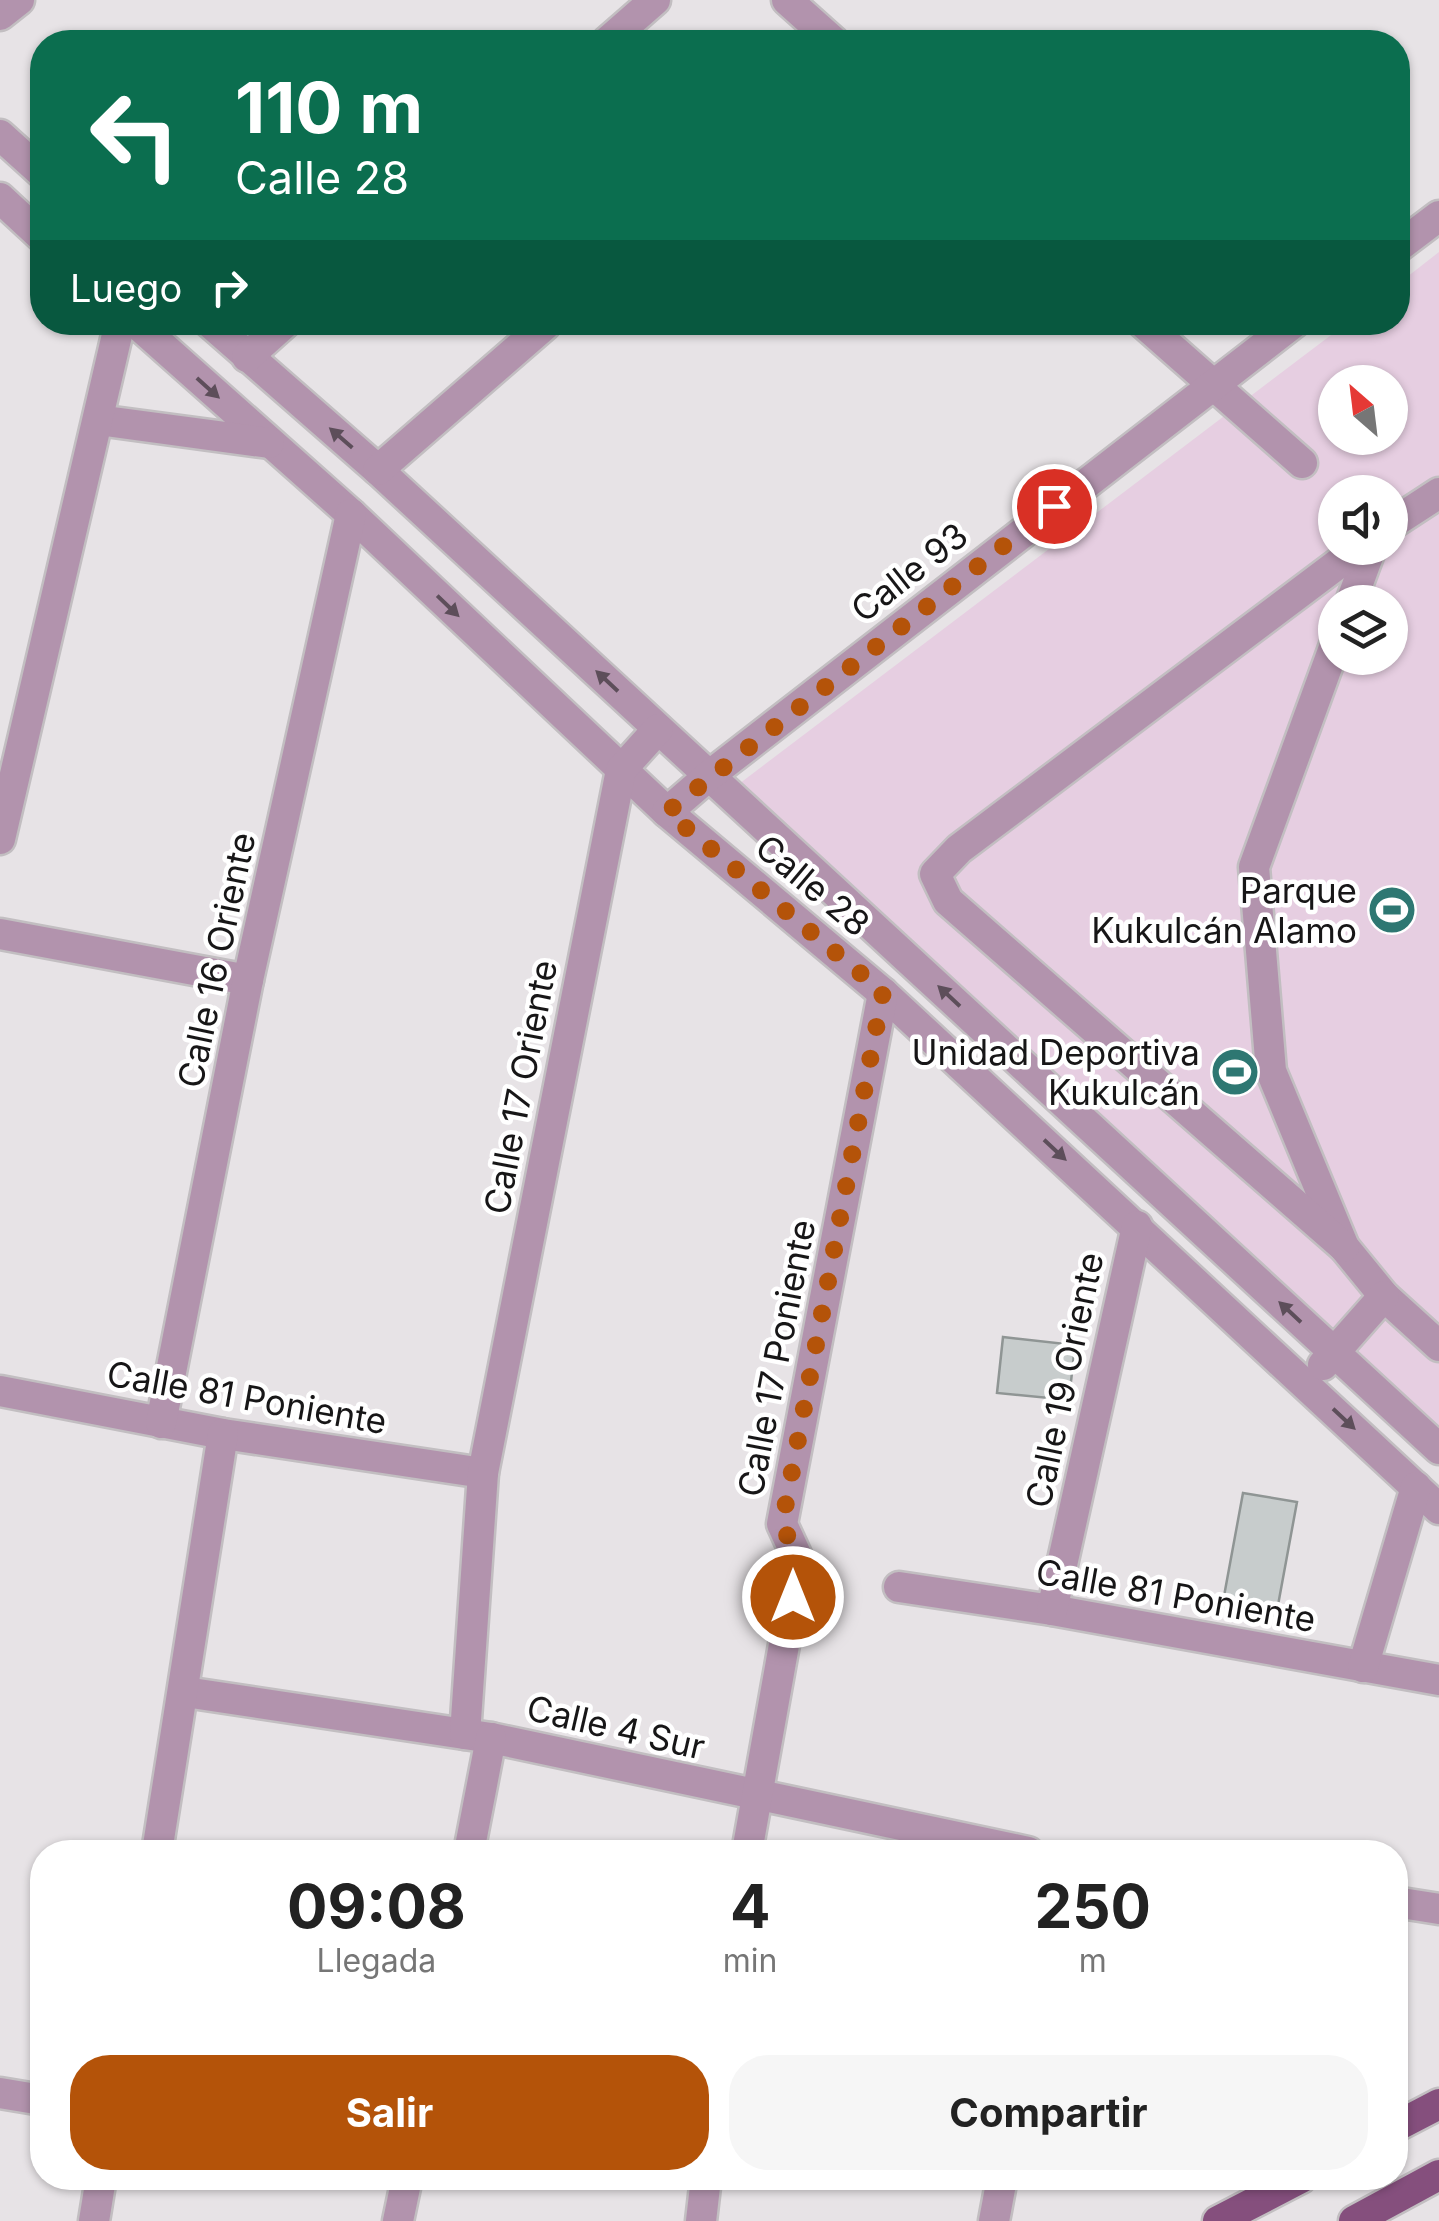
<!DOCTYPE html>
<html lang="es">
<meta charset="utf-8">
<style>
body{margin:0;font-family:Inter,sans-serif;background:#f6f6f6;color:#222;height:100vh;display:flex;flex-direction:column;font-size:38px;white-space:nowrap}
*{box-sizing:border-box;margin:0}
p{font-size:32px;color:#767676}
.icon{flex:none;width:55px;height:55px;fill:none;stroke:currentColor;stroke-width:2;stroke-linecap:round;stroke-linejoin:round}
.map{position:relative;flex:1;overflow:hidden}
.sheet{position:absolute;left:30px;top:1840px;width:1378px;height:350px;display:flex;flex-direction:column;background:#fff;border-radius:40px;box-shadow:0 2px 8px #0004}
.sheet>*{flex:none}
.banner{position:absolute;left:30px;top:30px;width:1380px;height:305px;border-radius:40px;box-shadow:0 2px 8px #0004;background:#0b6e4f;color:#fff;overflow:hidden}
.needle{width:65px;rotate:332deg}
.fabs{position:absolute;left:1318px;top:365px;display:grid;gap:20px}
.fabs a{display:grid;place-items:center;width:90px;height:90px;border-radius:50%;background:#fff;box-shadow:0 2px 8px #0004;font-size:50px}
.pin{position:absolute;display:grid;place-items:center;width:85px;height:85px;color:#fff;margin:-42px;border:5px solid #fff;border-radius:50%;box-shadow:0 2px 10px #0007}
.me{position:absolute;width:110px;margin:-55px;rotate:0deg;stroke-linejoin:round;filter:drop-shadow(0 0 8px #0008)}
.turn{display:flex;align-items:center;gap:35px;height:210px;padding:0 40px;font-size:45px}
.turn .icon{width:130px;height:130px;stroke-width:2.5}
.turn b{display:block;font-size:70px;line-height:85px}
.then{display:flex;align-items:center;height:95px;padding:0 40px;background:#0003;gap:20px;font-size:38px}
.eta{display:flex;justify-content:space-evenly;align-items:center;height:170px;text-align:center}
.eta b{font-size:60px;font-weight:700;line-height:70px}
.primary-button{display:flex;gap:20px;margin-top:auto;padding:20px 40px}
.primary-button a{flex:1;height:115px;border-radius:40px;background:#b45309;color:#fff;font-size:40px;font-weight:700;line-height:115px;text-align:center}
.primary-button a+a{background:#f6f6f6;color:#222}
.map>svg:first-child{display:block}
.green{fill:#e6cee1;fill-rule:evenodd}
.building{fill:#c7cccc;stroke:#8f9594;stroke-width:2.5}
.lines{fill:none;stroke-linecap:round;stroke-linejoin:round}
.minor-casing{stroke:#c2bec1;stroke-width:35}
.major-casing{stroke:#c2bec1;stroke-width:35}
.minor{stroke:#b293ad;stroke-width:30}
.major{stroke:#854f7d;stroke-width:30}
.oneway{fill:#5d4e5a}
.route{stroke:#b45309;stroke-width:18;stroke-dasharray:0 32.4}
.labels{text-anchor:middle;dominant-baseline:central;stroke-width:9;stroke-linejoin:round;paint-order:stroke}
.street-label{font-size:35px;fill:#171617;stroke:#fff}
.poi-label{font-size:35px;fill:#171617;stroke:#fff;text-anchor:end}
</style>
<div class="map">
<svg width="1439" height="2221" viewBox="0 0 1439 2221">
<rect width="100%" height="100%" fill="#e7e3e6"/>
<path class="green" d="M1439,252v1198l-712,-657 620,-470 51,-1v-38zM1335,382h55v56h-55zM1335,492h55v56h-55zM1335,602h55v56h-55z"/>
<g class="building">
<path d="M1003,1337l72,8 -6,55 -72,-7z"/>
<path d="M1243,1493l54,9 -21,114 -54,-9z"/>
</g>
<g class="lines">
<g class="minor-casing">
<g id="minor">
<path d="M787,0l47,42"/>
<path d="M0,15l19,-15"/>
<path d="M607,42l48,-42"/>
<path d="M0,135l42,38"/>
<path d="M0,198l42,39"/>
<path d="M1398,247l41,-31"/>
<path d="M135,322l216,192 316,298 216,181 556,516"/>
<path d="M209,322l169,148 1061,979"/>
<path d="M1142,322l160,141"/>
<path d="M247,357l39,-35"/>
<path d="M98,420l171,23"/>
<path d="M378,470l167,-145"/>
<path d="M1390,525l49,-32"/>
<path d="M1351,602l20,-54"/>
<path d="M1335,645l-81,222 17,204 73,176 40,49 55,50"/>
<path d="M667,812l43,-37 585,-453"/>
<path d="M0,839l120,-517"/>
<path d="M0,934l248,46"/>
<path d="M1344,1247l-396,-346 -13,-27 24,-25 400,-301"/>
<path d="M1323,1365l61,-69"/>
<path d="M0,1391l223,43 260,39"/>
<path d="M161,1423l87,-443 103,-466"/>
<path d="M899,1587l153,23 387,70"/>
<path d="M1052,1610l85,-384"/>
<path d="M1363,1667l53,-180"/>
<path d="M185,1692l306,46 537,114"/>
<path d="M465,1734l18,-261 138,-703 37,-41"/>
<path d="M157,1852l66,-418"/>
<path d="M469,1852l22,-114"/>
<path d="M747,1852l52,-291 -17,-37 101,-531"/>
<path d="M1395,1902l44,7"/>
<path d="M0,2093l42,7"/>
<path d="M94,2221l7,-43"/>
<path d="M398,2221l9,-43"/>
<path d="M701,2221l5,-43"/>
<path d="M994,2221l8,-43"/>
</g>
</g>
<g class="major-casing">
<g id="major">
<path d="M1395,2127l44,-23"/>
<path d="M1218,2221l83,-43"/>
<path d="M1354,2221l85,-46"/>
</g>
</g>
<use href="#minor" class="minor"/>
<use href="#major" class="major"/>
</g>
<defs><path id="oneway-solid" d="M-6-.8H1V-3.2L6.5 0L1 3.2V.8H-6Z" transform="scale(2.5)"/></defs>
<g class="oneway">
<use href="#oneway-solid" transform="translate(208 388) rotate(42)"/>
<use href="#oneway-solid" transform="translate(341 438) rotate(-139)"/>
<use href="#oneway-solid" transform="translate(448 606) rotate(44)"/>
<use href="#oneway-solid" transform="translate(607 681) rotate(-137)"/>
<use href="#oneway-solid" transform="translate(949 996) rotate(-137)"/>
<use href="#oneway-solid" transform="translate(1055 1150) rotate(43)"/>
<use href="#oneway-solid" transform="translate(1290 1312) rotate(-137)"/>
<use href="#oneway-solid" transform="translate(1344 1419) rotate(43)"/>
</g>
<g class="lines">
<path class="route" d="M793,1597l6,-36 -17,-37 101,-532 -216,-180 387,-306"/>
</g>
<defs>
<g id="stadium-disc" transform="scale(2.5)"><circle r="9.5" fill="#2e7772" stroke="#fff"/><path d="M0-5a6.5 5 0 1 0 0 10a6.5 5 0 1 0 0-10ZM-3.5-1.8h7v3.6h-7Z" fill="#fff"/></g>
</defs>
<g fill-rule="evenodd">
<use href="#stadium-disc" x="1392" y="910"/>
<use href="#stadium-disc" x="1235" y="1072"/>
</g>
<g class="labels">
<g class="street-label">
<text transform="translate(909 572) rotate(-38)">Calle 93</text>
<text transform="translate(813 885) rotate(40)">Calle 28</text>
<text transform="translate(216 960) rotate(-78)">Calle 16 Oriente</text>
<text transform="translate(520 1087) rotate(-79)">Calle 17 Oriente</text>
<text transform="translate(776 1358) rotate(-79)">Calle 17 Poniente</text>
<text transform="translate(1064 1380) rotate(-78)">Calle 19 Oriente</text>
<text transform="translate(247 1397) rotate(10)">Calle 81 Poniente</text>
<text transform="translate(1176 1595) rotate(10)">Calle 81 Poniente</text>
<text transform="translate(616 1727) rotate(13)">Calle 4 Sur</text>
</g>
<g class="poi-label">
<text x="1357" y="890">Parque<tspan x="1357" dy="40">Kukulcán Alamo</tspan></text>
<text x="1200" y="1052">Unidad Deportiva<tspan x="1200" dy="40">Kukulcán</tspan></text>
</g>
</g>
</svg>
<div class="fabs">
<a><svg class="needle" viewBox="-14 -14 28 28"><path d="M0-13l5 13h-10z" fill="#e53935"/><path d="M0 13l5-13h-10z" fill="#767676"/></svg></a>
<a><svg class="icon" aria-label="sound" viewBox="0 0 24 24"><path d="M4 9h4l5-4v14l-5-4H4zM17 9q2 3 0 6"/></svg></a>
<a><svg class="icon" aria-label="layers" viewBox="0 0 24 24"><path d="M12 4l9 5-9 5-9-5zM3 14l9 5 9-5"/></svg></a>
</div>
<div class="pin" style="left:1054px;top:506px;background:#d93025"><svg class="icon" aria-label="arrive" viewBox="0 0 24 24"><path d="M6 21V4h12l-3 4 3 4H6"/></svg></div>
<svg class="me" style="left:793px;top:1597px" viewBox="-20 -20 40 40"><circle r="17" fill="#b45309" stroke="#fff" stroke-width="3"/><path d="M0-11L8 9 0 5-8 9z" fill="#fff"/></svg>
<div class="banner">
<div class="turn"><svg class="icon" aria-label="left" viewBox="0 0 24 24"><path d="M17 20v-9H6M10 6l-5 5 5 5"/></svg><div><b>110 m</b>Calle 28</div></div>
<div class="then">Luego<svg class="icon" aria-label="right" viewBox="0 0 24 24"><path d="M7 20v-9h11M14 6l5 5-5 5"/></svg></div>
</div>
<section class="sheet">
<div class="eta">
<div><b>09:08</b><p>Llegada</p></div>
<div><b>4</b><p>min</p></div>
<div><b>250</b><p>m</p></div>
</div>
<div class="primary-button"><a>Salir</a><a>Compartir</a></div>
</section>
</div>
